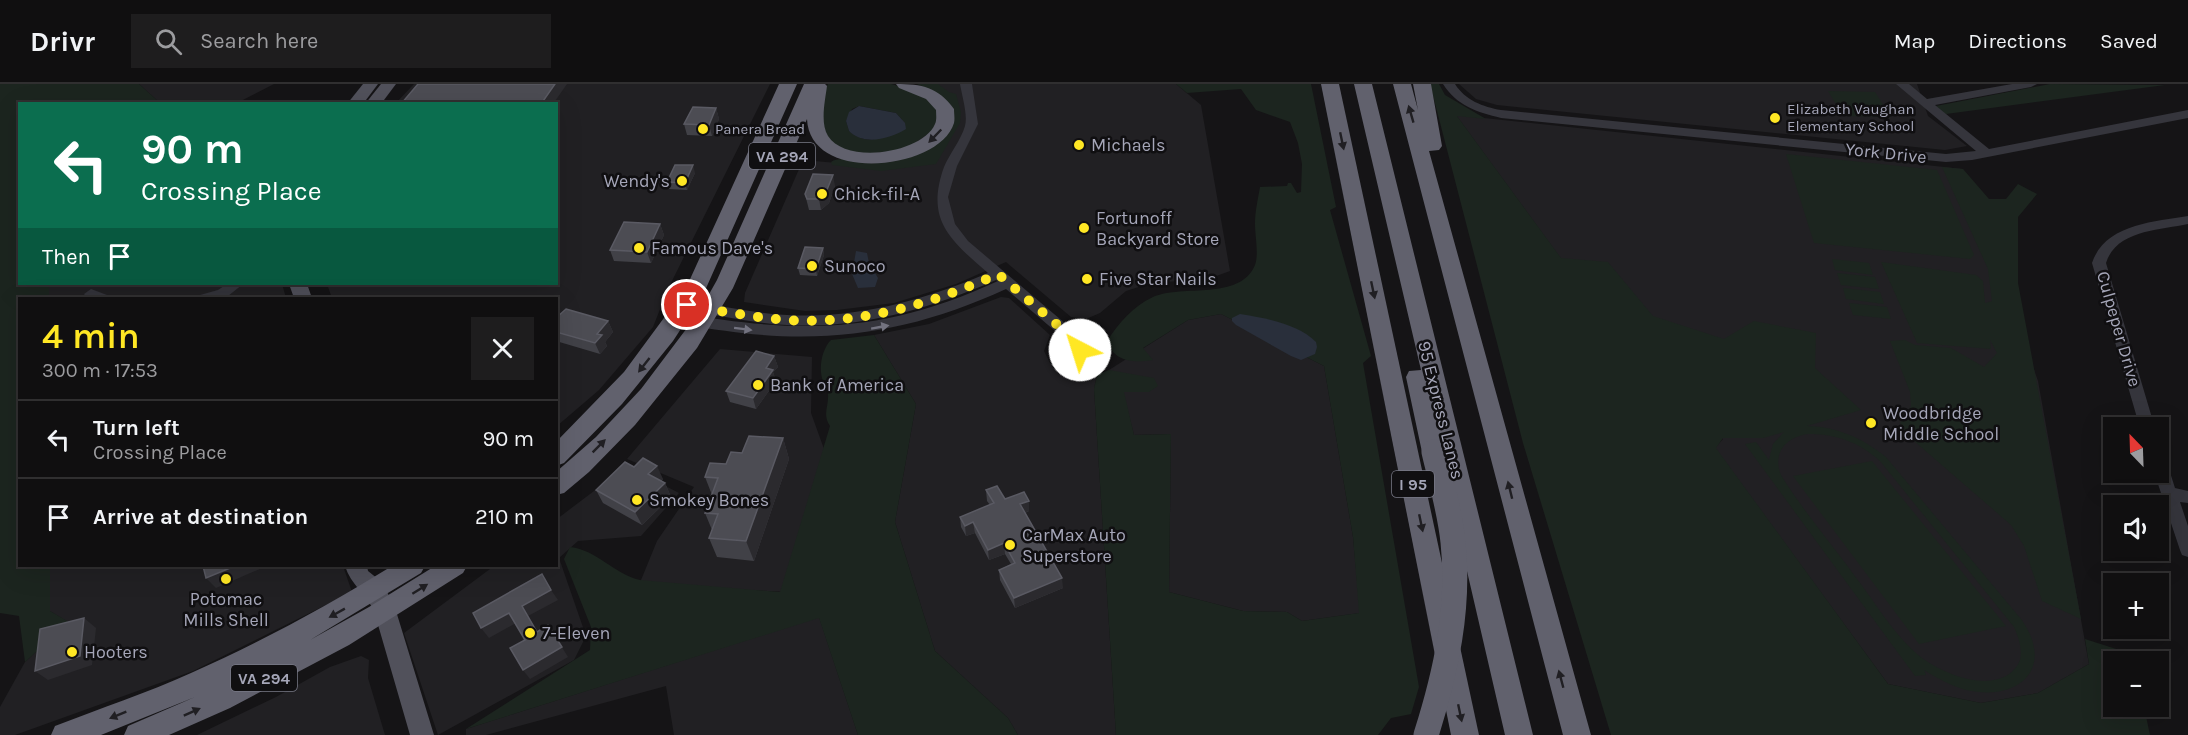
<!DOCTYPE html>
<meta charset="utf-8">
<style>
body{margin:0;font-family:Karla,sans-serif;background:#1e1d1e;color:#f1f3f6;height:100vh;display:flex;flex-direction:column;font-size:22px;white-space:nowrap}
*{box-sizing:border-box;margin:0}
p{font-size:20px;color:#9c9c9f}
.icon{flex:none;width:33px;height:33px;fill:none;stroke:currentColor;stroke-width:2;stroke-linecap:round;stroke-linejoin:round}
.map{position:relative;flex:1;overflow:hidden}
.drawer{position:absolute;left:18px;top:213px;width:540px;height:270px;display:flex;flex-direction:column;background:#100f10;border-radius:0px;box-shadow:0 6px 24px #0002,0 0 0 2px #302f30}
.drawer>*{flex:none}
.hud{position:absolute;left:18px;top:18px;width:540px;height:183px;border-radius:0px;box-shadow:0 6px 24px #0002,0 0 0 2px #302f30;background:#0b6e4f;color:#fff;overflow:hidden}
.needle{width:39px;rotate:337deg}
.buttons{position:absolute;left:2103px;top:333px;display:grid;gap:12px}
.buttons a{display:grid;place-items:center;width:66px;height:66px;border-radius:0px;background:#100f10;box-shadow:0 6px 24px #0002,0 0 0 2px #302f30;font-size:30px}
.pin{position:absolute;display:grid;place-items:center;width:51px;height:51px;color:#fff;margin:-26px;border:3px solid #fff;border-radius:50%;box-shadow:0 2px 6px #0007}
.me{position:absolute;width:66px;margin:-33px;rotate:320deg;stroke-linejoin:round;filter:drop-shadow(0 0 4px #0008)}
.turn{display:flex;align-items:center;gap:21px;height:126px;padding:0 24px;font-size:27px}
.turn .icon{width:78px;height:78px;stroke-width:2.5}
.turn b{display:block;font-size:42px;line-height:51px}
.then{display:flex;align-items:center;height:57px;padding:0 24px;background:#0003;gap:12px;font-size:22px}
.round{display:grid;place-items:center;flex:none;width:63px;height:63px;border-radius:0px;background:#1e1d1e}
.summary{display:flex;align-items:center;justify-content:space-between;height:102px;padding:0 24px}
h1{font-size:36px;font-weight:600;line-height:45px;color:#ffe724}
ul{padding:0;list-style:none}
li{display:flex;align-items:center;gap:18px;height:78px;padding:0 24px;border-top:2px solid #302f30}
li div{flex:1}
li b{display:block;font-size:22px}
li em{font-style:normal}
header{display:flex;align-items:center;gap:36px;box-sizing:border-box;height:84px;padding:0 30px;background:#100f10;border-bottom:2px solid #302f30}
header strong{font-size:28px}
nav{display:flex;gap:33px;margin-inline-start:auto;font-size:21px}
.search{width:420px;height:54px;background:#1e1d1e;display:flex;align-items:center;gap:15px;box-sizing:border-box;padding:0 21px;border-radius:0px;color:#9c9c9f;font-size:22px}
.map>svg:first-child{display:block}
.built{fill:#212023}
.green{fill:#1c251f;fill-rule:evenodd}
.water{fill:#292f3b}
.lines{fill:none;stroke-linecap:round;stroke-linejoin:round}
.minor{fill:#35353c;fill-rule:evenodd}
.major{fill:#51515b;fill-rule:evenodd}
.highway{fill:#61616d;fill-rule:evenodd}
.highway-bridge{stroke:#61616d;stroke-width:25}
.wall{fill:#414147}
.shaded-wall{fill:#2b2a2e}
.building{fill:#4c4c53;stroke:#5a5a63;stroke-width:1.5}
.oneway{fill:#201f23}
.oneway2{fill:#737380}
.route{stroke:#ffe724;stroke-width:10;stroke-dasharray:0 18}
.poi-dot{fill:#ffe724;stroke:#100f11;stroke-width:2}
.labels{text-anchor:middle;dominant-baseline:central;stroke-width:5;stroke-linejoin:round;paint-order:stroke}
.far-poi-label{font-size:15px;fill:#a5a6b8;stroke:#100f11;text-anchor:start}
.shield{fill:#100f11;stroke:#787986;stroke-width:1.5}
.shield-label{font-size:16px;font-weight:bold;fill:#a5a6b8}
.poi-label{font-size:18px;fill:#a5a6b8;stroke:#100f11;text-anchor:start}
.street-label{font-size:18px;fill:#a5a6b8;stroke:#100f11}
</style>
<header>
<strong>Drivr</strong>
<div class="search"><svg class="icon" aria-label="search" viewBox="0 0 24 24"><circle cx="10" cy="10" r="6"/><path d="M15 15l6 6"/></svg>Search here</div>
<nav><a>Map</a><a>Directions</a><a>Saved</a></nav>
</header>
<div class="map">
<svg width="2188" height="651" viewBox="0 0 2188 651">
<rect width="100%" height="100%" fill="#151416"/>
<g class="built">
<path d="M139,0h135l-39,20 -75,-1z"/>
<path d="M414,0h356l-102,205 -15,38 -54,63 -42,36 -1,-128h-224l-5,-14h229v-180l-160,-1z"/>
<path d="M925,0h251l25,21 29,166 -22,8 -57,4 -25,8 -26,22 -14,6 -15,-2 -65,-55 -50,22 -62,19 -57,7 -32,1 -61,-9 1,-9 58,-133 68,6z"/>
<path d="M1459,0h458l11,32 39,30 -22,4 -448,-45 -21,-6z"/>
<path d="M1456,31l507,54 75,212 51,283 -51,29 -57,10 -93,-19 -173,-236 8,-9 -145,-157z"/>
<path d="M49,200h233l4,14h-237z"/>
<path d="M1001,213l8,1 41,37 -6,16 6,12 11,7 36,5 -3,14 22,346h-98l-10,-17 -73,-67 -40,-129 21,-118 -42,-69 55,-11z"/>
<path d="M1221,230l103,52 29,171 7,76 -58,8 -15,-9 -44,-1 -74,-19 2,-158 -37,1 -11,-43 -14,-22 79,-50z"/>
<path d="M720,265l92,8 -1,56 17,47 -39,132 -150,-7 18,-44 37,-54 -67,-28z"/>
<path d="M627,382l52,27 -38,43 -63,5 -19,17 27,78 -12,24 -136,75 -34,-102 90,-67h62l1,-47z"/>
<path d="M50,482h293l9,26 -159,79 -178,64h-15v-28l25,-45 43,-40 -18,-11z"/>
<path d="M819,533l39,118h-184l-8,-49 -180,49h-20v-6z"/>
<path d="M361,572l8,4 -1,18 17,57h-188l79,-38 54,-30z"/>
</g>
<g class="green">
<path d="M0,0h139l21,19 -140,1v180h29v14h-29v268h30v45l19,11 -44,40 -6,-46 -19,-3z"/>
<path d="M828,0h63c15,4 45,13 47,31 1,4 -2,10 -3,14l-32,22 -46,3 -27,-10c-13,-26 -14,-32 -2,-60zM859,22l37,7 9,10c-21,12 -34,26 -56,8l-3,-10 6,-12z"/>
<path d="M917,0h21l11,8 7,2 5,18 -1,11 -24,41 -55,7 -49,-6 -1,-3c11,-8 32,3 45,1 17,-2 52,-23 68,-31l-16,-43z"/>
<path d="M1176,0h135l25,123 -6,3 41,146 -8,7 56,324 -8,27 -20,4 -13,17h-262l-22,-346 3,-14 12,-5 45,8 4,8 -9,6h-25l10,43 37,-1 -2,158 74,19 44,1 15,9 57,-8 -6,-76 -29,-171 -103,-52 -33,6 -45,28 10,12c-20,3 -39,2 -46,-19 12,-18 26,-35 46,-44 30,-13 87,4 102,-32 4,-11 0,-29 0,-41 0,-13 3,-25 5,-37l27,-1 1,-3h3l6,10 4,-1 1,-28 -4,-21 -8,-21 -34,-12 -15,-21 -54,4z"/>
<path d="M1430,0h9l6,11 41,24 -29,-3 104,142 47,4 45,54 71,23 30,-18 62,12 -1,35 46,42 -54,16c31,1 55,12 79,31l135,162c35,49 -2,83 -55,71 -15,-4 -29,-12 -42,-20l2,5 -11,1 -170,-232 11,-2 13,18 4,-16 11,-12 -21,6h-40l-7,10 172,236 93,19 57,-10 51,-29 -4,-25 50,16 1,6 -22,1v44l30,1 6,28h-539l-88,-292zM1808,350c28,0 51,8 72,27l134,166c5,11 11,28 3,39 -22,31 -78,7 -100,-12 -24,-21 -41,-50 -60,-75 -25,-35 -54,-68 -76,-104 -9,-22 5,-38 27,-41z"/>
<path d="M2050,0l115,1 -219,29 -8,-4 -2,-4z"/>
<path d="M1828,7l47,1 16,25 -48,-1z"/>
<path d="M1786,70l151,16 37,85 -4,4 -156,-16z"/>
<path d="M1942,83l21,2 26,30h17l12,-15 19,10 -19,23v66l63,336 -39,-18 -18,-55 -13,-21 -105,-91 -6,-11 11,-17 -1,-14 -20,-51 15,-1 10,5 36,3 33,19 13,-14 -7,-13 1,9 -74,-6 -36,-81 95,13 7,6 2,22 7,-2 -4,-32z"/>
<path d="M1832,175l37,4 4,12 -38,-5z"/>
<path d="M1837,189l38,4 4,12 -38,-4z"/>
<path d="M1843,204l37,4 4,12 -38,-5z"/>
<path d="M1849,219l38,4 4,12 -38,-4z"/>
<path d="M874,251l42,69 -21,118 40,129 73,67 10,17h-160l-39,-117 -353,111 124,-79 1,-23 -27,-68 6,-12c27,3 44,27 70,33l140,12 50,-166c-8,-12 -1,-19 -2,-32 -1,-5 -3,-9 -5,-13 -5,-13 -1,-32 8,-41z"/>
<path d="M1872,377l134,165 -87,18 -126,-168z"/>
</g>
<g class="water">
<path d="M859,22l37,7 9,10 1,6c-17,10 -42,17 -57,2l-3,-10 3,-9z"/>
<path d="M856,167l11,2 2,10 9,15 -3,9 -17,1 -6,-14z"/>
<path d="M1240,230c25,4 58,10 76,28l1,5 -2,7 -14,6 -10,-4 -55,-31 -4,-4v-3z"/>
</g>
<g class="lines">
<g class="minor">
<path d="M960,0h12l6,40 -21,42 -9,31 7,27 13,17 112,95 7,14 -2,4h-10l-6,-11 -63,-54c-87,40 -168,55 -264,44 -22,-3 -46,-5 -68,-12l-2,-3 7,-5c122,21 204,21 319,-32l-2,-1c-66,29 -136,49 -209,45 -33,-2 -67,-9 -100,-15l-7,-5 7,-5c33,6 67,13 100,15 71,4 137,-15 201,-42 -38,-33 -63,-53 -44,-106 6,-14 17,-27 21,-41 3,-11 -3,-30 -5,-42z"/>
<path d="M1443,0h12c10,16 28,23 46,26l445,44 30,-3 -80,-67h13l18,15 85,-15h25l-6,3 -96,18 54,44 199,-39v8l-216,42 -26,2 -445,-44c-24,-6 -44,-12 -58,-34z"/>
<path d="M2188,132v8c-28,6 -72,6 -82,39l49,165h-15l-48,-165c13,-39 61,-41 96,-47z"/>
<path d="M227,200h16l-15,12 -30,2 2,-3 18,-5z"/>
<path d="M91,205l16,6 2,3 -23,-1 -2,-3z"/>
<path d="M2158,370l5,2 3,4 9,28 13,3v12l-8,-1 8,24v31l-6,-2 -2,-5 -26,-78h4z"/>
</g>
<g class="major">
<path d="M363,0h15l-15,20h-16z"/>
<path d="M381,0h15l-15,20h-16z"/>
<path d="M289,200h18l5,14h-18z"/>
<path d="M345,482h22l1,5 15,12 13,28 38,124h-24l-36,-124c-8,-17 -23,-26 -29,-45z"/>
</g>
<g class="highway">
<path d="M779,0h18l-94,211 -30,46 -51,63 -58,59 -8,3v-24l68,-70 62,-84z"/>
<path d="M804,0h21l2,2c-2,15 -7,37 1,50 18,29 95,17 107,-12 2,-4 1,-10 1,-14l-10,-11 -27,-11 -3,-4c26,0 42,3 58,25 0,4 1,10 0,14 -14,47 -144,62 -147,-4l-74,169 -36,60 -62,77 -46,47 -25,21 -8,2v-23l40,-35 45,-48 58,-77 18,-32z"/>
<path d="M1321,0h18l140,651h-28z"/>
<path d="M1354,0h18l161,651h-28l-64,-276 -7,2 -8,-3 -4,-6 -16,-75 3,-6 12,-1z"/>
<path d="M1393,0h18l7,26 -5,-26h18l11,62 -3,4 -10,1 162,584h-28z"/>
<path d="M392,482h33l-4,7 -111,67 59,-33 66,-41h32l-4,7 -114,72 -119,63 -61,27h-45l4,-9 67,-29 -94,38h-50l4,-9c46,-18 92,-33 136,-53 70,-31 136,-67 201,-107z"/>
</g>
<path class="highway-bridge" d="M1426,651c20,-63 34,-127 27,-193 -3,-31 -12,-60 -19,-90"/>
</g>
<g class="wall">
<path d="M716,24l3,11 -7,17 -25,-1 -3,-11z"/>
<path d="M695,89l-8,17 -18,-1 -2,-7z"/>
<path d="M835,102l-6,17 -8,7h-12l-4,-16z"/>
<path d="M660,140l4,11 -13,28 -37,-2 -4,-11z"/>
<path d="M823,164l1,7 -7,21 -17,-1 -2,-7z"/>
<path d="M556,234l52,3 5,11 -8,10 2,4 -7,8 -44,-13z"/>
<path d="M774,272l4,11 -5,5 3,9 -20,28 -26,-7 -4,-11z"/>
<path d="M783,354l6,21 -35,102 -37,-4 -8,-19 3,-8 -7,-17 7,-18 -7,-18 21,-13 16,-11z"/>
<path d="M634,383l29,12 -2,2 4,2 6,14 -29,28 -39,-22 -7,-13z"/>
<path d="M986,406l43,21 -4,2 38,75 -48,20 -15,-28 -1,-10 12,-6 -6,-10 -16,6 -14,-27 -9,3 -5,-9 -1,-10 30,-12 -3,-4z"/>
</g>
<g class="shaded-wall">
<path d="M555,0h12l-14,20h-12z"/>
<path d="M716,24l3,11 -7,17 -3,-11z"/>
<path d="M693,81l2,8 -8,17 -2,-7z"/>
<path d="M833,91l2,11 -6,17 -8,7 -2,-11z"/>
<path d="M660,140l4,11 -13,28 -4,-11z"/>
<path d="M823,164l1,7 -7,21 -1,-7z"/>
<path d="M608,237l5,11 -8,10 2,4 -7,8 -5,-11 2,-9z"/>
<path d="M774,272l4,11 -5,5 3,9 -20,28 -3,-11 13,-30z"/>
<path d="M783,354l6,21 -35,102 -8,-20z"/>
<path d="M657,382l6,13 -9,9 -6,-14z"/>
<path d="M665,399l6,14 -29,28 -7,-13z"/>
<path d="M1029,417v10l-8,3 -1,-10z"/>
<path d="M973,438l2,11 -9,3 -1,-10z"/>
<path d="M1004,459l1,11 -16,6 -1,-10z"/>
<path d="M235,482h26l1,2 -46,20 -10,-10z"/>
<path d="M1062,494l1,10 -48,20 -1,-10z"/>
<path d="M551,506l7,10 -30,16 16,26 -22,-36z"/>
<path d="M509,529l7,10 -27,15 -8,-10z"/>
<path d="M84,534l12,10 -4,37 -44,15 -13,-9z"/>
<path d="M548,541l20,32 -38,22 -7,-9z"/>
</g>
<g class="building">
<path d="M418,0h137l-14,20h-140z"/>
<path d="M693,23l23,1 -7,17 -25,-1z"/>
<path d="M675,81h18l-8,18 -18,-1z"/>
<path d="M813,90l20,1 -7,17 -7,7h-12l-2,-5z"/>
<path d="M624,138l36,2 -13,28 -37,-2z"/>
<path d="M805,163l18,1 -7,21 -18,-1z"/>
<path d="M566,225l42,12 -11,13 5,1 -7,8 -39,-11v-14z"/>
<path d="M756,267l18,5 -8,12 7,2 -20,28 -27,-7z"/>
<path d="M749,352l34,2 -37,103 -37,-3 9,-24 -13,-1 13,-35 -13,-1 5,-14 16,1 5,-12 11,1z"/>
<path d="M643,374l14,8 -9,8 17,9 -30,29 -39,-22 29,-28 9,5z"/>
<path d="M997,402l8,13 19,-7 5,9 -9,3 42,74 -48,20 -15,-28 16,-7 -11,-20 -16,7 -15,-28 -8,4 -5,-9 34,-14 -8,-13z"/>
<path d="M203,482h32l-29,12z"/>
<path d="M542,490l9,16 -29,16 15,26 11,-7 14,22 -39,23 -13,-22 15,-8 -16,-27 -28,15 -8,-15z"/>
<path d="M84,534l-4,38 -45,15 5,-42z"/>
</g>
<defs><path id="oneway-solid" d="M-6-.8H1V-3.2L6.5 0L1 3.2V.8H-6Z" transform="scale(1.5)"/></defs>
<g class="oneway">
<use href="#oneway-solid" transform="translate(1411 30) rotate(-106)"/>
<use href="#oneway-solid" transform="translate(935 52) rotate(134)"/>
<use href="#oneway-solid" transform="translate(1342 57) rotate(78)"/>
<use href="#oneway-solid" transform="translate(1373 206) rotate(78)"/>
<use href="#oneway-solid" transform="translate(644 281) rotate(128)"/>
<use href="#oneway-solid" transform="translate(599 362) rotate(-45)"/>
<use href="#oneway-solid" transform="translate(1510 406) rotate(-104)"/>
<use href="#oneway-solid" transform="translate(1421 439) rotate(78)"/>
<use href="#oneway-solid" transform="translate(420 505) rotate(-32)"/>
<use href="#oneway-solid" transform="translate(337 529) rotate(151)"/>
<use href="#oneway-solid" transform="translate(1561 595) rotate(-105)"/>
<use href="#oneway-solid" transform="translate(192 628) rotate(-24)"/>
<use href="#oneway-solid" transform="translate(1460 629) rotate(78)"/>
<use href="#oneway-solid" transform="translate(118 631) rotate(158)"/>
</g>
<g class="oneway2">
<use href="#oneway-solid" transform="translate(880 243) rotate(-10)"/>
<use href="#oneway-solid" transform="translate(743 245) rotate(7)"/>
</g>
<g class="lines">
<path class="route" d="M687,221c32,6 65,12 99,15 74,5 146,-16 212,-46l77,66 5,10"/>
</g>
<g class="poi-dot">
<circle cx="1775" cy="34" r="6"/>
<circle cx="703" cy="45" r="6"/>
<circle cx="1079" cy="61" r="6"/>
<circle cx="682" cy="97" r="6"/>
<circle cx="822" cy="110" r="6"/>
<circle cx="1084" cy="144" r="6"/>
<circle cx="639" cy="164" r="6"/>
<circle cx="812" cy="182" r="6"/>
<circle cx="1087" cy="195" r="6"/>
<circle cx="758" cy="301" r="6"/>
<circle cx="1871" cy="339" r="6"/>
<circle cx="637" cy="416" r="6"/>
<circle cx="1010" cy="461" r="6"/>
<circle cx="226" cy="495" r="6"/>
<circle cx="530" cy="549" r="6"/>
<circle cx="72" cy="568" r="6"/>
</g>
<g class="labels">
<g class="far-poi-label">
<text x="1787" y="25">Elizabeth Vaughan<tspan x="1787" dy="17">Elementary School</tspan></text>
<text x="715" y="45">Panera Bread</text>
</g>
<g class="shield">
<rect x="749" y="59" width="66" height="26" rx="4.5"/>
<rect x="1392" y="387" width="42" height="26" rx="4.5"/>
<rect x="231" y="581" width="66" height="26" rx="4.5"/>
</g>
<g class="shield-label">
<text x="782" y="72">VA 294</text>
<text x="1413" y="400">I 95</text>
<text x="264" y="594">VA 294</text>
</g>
<g class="poi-label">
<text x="1091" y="61">Michaels</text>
<text x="670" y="97" text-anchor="end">Wendy's</text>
<text x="834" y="110">Chick-fil-A</text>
<text x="1096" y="134">Fortunoff<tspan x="1096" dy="21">Backyard Store</tspan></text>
<text x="651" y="164">Famous Dave's</text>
<text x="824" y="182">Sunoco</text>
<text x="1099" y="195">Five Star Nails</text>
<text x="770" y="301">Bank of America</text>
<text x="1883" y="329">Woodbridge<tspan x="1883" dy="21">Middle School</tspan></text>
<text x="649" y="416">Smokey Bones</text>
<text x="1022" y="451">CarMax Auto<tspan x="1022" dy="21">Superstore</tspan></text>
<text x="226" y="515" text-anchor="middle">Potomac<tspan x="226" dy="21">Mills Shell</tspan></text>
<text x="542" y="549">7-Eleven</text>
<text x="84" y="568">Hooters</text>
</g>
<g class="street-label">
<text transform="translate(1886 69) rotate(6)">York Drive</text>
<text transform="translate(2119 245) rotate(74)">Culpeper Drive</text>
<text transform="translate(1441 326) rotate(76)">95 Express Lanes</text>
</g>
</g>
</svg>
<div class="buttons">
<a><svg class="needle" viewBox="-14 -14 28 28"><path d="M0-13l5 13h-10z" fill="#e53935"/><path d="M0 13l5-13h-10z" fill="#9c9c9f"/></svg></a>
<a><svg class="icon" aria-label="sound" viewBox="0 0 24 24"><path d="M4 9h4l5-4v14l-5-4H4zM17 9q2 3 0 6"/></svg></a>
<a>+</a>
<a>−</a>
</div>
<div class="pin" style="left:687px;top:221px;background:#d93025"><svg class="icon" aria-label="arrive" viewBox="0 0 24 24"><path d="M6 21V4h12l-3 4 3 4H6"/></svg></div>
<svg class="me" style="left:1080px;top:266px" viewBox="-20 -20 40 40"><circle r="19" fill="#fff"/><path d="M0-13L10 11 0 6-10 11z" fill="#ffe724"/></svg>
<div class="hud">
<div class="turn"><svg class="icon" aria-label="left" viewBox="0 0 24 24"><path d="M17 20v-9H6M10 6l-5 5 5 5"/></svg><div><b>90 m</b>Crossing Place</div></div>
<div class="then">Then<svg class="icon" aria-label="arrive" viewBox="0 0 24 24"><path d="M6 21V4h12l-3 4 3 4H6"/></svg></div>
</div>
<section class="drawer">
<div class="summary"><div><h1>4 min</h1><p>300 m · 17:53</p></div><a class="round"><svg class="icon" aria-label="close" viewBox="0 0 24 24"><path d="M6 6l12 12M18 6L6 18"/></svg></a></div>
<ul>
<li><svg class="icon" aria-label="left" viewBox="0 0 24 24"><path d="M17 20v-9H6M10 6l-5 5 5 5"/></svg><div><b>Turn left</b><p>Crossing Place</p></div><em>90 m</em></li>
<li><svg class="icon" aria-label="arrive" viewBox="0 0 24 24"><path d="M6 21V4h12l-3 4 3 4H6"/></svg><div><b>Arrive at destination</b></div><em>210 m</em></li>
</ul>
</section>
</div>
